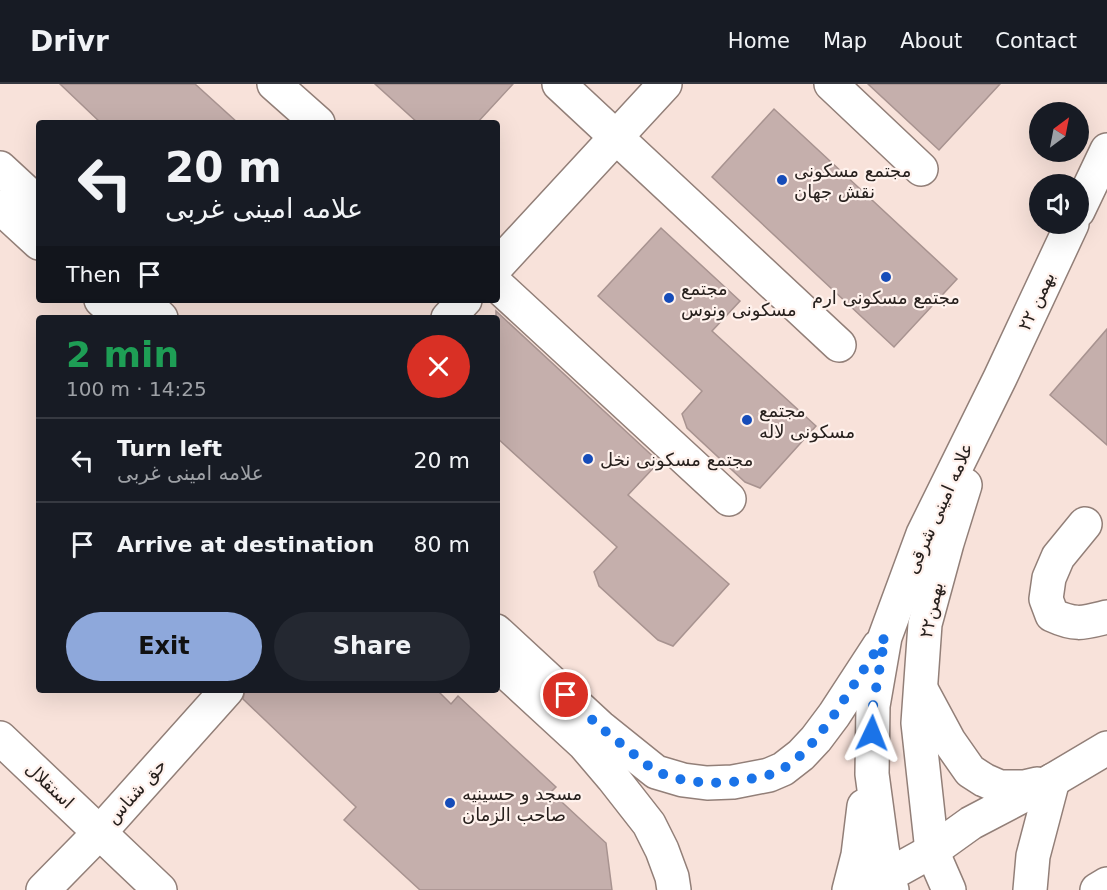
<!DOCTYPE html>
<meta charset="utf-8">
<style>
body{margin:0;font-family:"DejaVu Sans","Noto Naskh Arabic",sans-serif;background:#242831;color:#f1f3f6;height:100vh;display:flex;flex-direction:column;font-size:22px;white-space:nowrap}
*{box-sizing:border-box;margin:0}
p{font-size:20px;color:#9ea1a6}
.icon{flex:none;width:33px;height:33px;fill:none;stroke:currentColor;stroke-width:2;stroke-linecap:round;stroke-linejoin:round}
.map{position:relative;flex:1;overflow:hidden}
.drawer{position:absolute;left:36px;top:231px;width:464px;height:378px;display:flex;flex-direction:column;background:#171b24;border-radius:6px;box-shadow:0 6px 24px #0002}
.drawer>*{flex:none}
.banner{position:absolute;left:36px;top:36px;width:464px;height:183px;border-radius:6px;box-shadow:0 6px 24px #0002;background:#171b24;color:#f1f3f6;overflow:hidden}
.needle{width:39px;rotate:32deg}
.fabs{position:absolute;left:1029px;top:18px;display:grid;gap:12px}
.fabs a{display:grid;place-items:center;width:60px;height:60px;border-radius:50%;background:#171b24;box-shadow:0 6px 24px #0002;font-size:30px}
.pin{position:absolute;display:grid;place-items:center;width:51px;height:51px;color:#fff;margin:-26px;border:3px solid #fff;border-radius:50%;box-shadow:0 2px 6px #0007}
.me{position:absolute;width:66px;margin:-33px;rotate:2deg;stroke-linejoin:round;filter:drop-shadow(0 0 4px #0008)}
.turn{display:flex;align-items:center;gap:21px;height:126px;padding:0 30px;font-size:27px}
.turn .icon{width:78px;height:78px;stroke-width:2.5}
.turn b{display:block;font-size:42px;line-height:51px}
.then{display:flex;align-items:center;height:57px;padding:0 30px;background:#0003;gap:12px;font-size:22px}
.round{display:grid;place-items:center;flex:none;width:63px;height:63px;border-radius:32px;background:#242831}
.headline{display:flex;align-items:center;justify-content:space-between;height:102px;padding:0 30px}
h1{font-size:36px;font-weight:600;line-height:45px;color:#1e9e55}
.cta{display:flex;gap:12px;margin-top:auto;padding:12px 30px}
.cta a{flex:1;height:69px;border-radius:36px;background:#8ea8db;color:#111;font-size:24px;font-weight:600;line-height:69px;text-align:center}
.cta a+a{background:#242831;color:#f1f3f6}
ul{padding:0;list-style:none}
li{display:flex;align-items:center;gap:18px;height:84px;padding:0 30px;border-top:2px solid #363941}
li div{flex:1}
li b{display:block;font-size:22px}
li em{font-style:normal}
header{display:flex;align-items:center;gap:36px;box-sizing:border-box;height:84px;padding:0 30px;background:#171b24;border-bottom:2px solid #363941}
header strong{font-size:28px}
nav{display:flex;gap:33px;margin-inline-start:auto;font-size:21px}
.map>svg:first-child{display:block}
.building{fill:#c5afac;stroke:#a89390;stroke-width:1.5}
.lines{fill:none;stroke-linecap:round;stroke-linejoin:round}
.minor-casing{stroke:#927f78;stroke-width:36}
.major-casing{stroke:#927f78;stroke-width:36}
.highway-casing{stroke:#927f78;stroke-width:36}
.minor{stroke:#fff;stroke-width:33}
.major{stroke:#fff;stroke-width:33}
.highway{stroke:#fff;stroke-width:33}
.route{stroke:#1a73e8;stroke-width:10;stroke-dasharray:0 18}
.poi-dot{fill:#164cb9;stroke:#fff2ed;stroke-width:2}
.labels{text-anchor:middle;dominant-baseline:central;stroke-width:4.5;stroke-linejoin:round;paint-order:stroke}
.poi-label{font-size:18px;fill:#28211e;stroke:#fff2ed;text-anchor:start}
.street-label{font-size:18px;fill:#28211e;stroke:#fff2ed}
</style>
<header>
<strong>Drivr</strong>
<nav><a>Home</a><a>Map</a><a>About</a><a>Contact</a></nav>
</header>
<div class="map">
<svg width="1107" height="806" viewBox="0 0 1107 806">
<rect width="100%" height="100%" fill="#f8e2da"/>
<g class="building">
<path d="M60,0h135l43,39h-137z"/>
<path d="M375,0h138l-36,39h-59z"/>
<path d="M868,0h132l-61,66z"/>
<path d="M774,25l183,170 -63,68 -182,-170z"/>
<path d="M661,144l79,73 -28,30 104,95 -56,62 -15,-6 -58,-54 -5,-14 20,-23 -104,-95z"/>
<path d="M496,227l163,151 -31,33 101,89 -56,62 -15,-6 -59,-54 -5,-14 23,-25 -121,-110z"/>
<path d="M1107,245v116l-57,-50z"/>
<path d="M245,606h192l14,14 7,-8 98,91 -5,5 55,51 6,47h-192l-76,-70 12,-13 -113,-108z"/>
</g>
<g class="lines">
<g class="minor-casing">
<g id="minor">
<path d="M274,0l44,39"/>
<path d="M559,0l280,261"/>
<path d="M831,0l90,85"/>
<path d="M496,183l169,-183"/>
<path d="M496,200l233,215"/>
<path d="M448,234l17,-18"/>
<path d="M1085,440l-27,33 -9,21 -3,21 6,16c24,11 31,8 55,2"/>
<path d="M0,654l160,152"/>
<path d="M43,806l57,-58 127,-142"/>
</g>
</g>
<g class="major-casing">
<g id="major">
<path d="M0,84l39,36"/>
<path d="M0,123l39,36"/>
<path d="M1078,127l29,-61"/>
<path d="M101,216l20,18"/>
<path d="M142,216l19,18"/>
<path d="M496,547l104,96 56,45 27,8 24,3 26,-1 36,-7 14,-6 18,-14 15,-16 18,-24 45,-69"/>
<path d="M496,579l88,81 29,34 36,46 13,26 10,27 2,13"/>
<path d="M921,605l28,52 21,30 14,9 16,7h24l13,-3"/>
<path d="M849,806l9,-35 6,-49"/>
<path d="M864,806l23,-14 45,-25 39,-28 82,-43 54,-32"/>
<path d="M892,806l-5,-14 -5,-28 -10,-74 1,-68 12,-69 38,-103 77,-156 72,-154"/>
<path d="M949,806l-17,-39 -14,-128 7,-99 22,-81 18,-58"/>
<path d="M1030,806l3,-34 20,-76"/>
</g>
</g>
<g class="highway-casing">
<path id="highway" d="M1097,806l10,-6"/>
</g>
<use href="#minor" class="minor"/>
<use href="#major" class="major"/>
<use href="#highway" class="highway"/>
</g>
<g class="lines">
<path class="route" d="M566,611l34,32 56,45 27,8 24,3 26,-1 17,-3 19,-4 14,-6 18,-14 15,-16 18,-24 51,-78 -12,69 -1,27"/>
</g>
<g class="poi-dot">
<circle cx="782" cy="96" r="6"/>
<circle cx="886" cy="193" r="6"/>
<circle cx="669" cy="214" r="6"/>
<circle cx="747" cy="336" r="6"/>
<circle cx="588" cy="375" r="6"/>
<circle cx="450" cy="719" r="6"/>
</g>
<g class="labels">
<g class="poi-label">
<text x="794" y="86">مجتمع مسکونی<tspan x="794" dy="21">نقش جهان</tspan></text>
<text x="681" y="204">مجتمع<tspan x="681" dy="21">مسکونی ونوس</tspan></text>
<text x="886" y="213" text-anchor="middle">مجتمع مسکونی ارم</text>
<text x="759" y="326">مجتمع<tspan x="759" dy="21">مسکونی لاله</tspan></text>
<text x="600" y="375">مجتمع مسکونی نخل</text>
<text x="462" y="709">مسجد و حسینیه<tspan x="462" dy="21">صاحب الزمان</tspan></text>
</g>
<g class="street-label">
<text transform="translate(1036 217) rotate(-65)">۲۲ بهمن</text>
<text transform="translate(939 424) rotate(-66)">علامه امینی شرقی</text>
<text transform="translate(931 526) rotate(-78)">۲۲بهمن</text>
<text transform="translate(50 701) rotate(43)">استقلال</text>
<text transform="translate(136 707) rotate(-48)">حق شناس</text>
</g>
</g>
</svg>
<div class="fabs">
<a><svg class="needle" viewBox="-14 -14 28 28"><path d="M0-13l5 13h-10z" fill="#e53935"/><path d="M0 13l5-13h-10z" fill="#9ea1a6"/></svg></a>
<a><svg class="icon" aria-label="sound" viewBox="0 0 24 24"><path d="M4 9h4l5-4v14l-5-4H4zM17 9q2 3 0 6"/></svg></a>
</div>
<div class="pin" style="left:566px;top:611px;background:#d93025"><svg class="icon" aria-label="arrive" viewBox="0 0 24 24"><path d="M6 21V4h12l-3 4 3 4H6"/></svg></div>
<svg class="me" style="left:872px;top:649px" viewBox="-20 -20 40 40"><path d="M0-17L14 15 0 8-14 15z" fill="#1a73e8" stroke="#fff" stroke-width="4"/></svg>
<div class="banner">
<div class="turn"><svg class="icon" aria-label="left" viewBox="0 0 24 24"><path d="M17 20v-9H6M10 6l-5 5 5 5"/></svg><div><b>20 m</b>علامه امینی غربی</div></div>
<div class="then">Then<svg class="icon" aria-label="arrive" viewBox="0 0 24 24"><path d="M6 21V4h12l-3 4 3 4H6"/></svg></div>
</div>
<section class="drawer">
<div class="headline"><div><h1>2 min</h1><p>100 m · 14:25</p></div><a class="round" style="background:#d93025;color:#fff"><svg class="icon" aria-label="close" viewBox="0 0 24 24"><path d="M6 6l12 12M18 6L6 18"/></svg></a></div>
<ul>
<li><svg class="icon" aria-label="left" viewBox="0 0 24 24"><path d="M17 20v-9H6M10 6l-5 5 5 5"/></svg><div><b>Turn left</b><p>علامه امینی غربی</p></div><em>20 m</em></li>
<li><svg class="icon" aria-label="arrive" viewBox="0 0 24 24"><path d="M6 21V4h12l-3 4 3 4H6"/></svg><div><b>Arrive at destination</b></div><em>80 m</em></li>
</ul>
<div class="cta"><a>Exit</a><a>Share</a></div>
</section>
</div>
